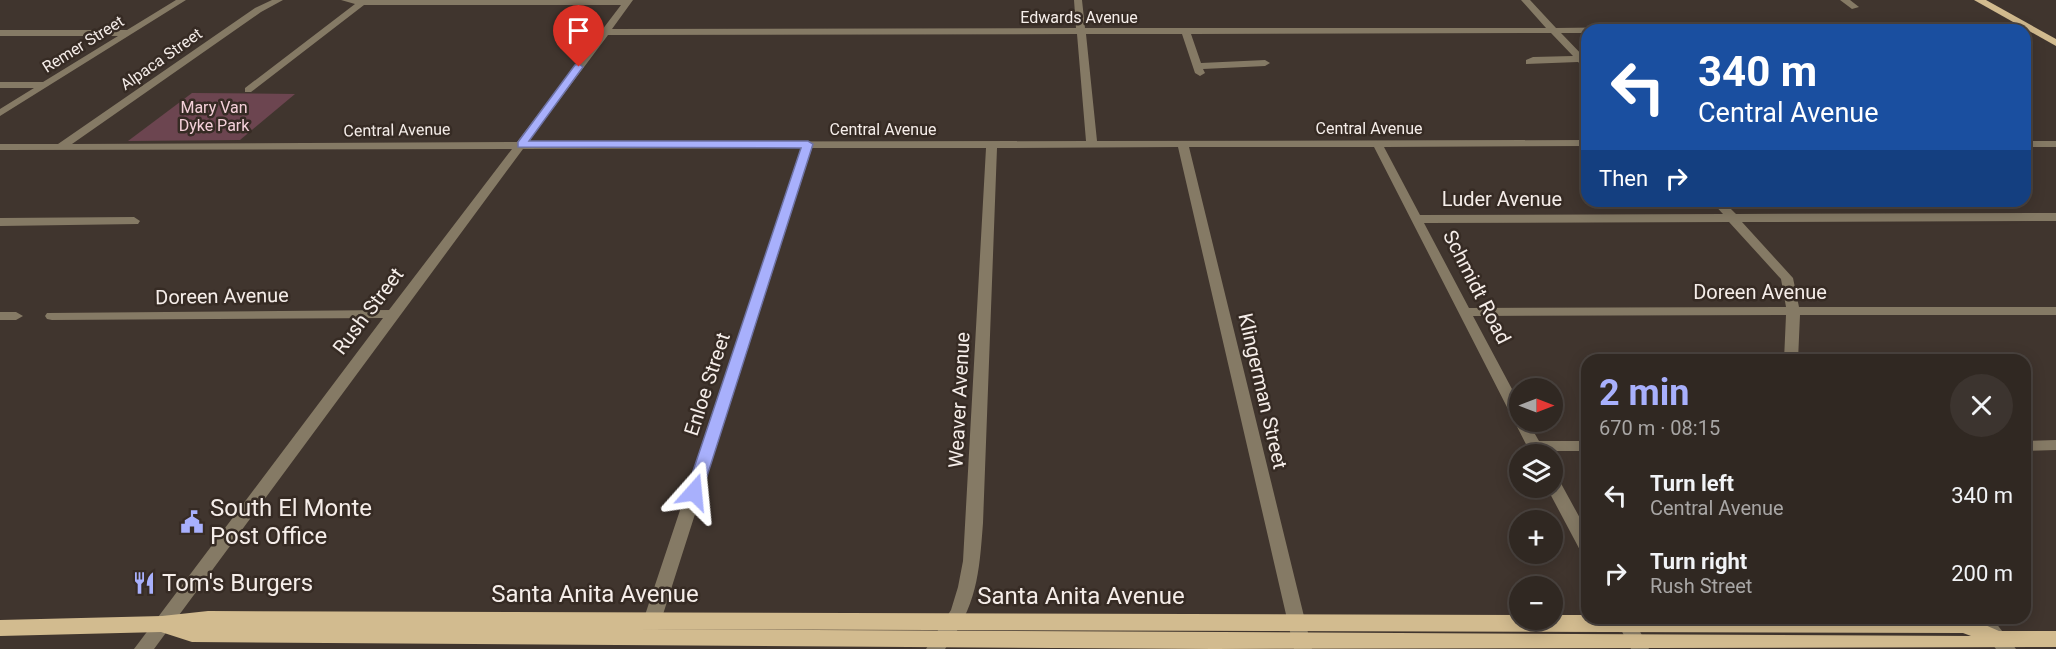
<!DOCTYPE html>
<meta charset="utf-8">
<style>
body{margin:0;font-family:Roboto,sans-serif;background:#3c342f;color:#f1f3f6;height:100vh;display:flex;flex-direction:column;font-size:22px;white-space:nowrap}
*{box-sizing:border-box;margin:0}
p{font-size:20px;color:#a8a6a5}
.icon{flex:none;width:33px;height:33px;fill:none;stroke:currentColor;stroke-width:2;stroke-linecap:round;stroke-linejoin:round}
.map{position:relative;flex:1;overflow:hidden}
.panel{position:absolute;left:1581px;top:354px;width:450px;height:270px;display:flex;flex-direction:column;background:#302822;border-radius:18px;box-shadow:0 3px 15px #0003,0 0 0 2px #4b4440}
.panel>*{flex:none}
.top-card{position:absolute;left:1581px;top:24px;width:450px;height:183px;border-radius:18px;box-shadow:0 3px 15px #0003,0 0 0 2px #4b4440;background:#1a4fa0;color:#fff;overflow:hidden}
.needle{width:39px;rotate:90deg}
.tools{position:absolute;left:1509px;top:378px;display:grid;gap:12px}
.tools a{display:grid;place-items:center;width:54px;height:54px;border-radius:50%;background:#302822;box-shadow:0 3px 15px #0003,0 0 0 2px #4b4440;font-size:30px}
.pin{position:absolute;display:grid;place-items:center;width:51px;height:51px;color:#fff;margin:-62px -26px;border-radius:50% 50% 50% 0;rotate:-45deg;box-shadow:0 0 6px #0007}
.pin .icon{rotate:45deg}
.me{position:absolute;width:66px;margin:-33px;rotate:18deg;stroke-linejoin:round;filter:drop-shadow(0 0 4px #0008)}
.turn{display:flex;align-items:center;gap:21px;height:126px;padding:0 18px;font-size:27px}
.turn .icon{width:78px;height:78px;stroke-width:2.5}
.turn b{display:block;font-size:42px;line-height:51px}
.then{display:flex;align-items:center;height:57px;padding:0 18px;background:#0003;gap:12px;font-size:22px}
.round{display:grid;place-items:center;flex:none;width:63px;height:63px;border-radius:32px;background:#3c342f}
.summary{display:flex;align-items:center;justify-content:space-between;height:102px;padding:0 18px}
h1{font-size:36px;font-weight:700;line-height:45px;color:#a8b0fc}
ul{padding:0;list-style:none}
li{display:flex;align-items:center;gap:18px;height:78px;padding:0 18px}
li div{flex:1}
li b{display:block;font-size:22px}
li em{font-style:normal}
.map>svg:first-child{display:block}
.green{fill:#6c4550}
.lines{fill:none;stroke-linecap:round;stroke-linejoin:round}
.minor{fill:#857a65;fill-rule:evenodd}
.major{fill:#d2bb8f;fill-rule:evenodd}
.route{fill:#a8b0fc;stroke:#6d72a4;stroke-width:1.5}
.labels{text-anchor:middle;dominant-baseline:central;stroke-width:5;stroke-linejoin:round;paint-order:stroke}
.far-street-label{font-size:16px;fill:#f5ede9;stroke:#362b24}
.far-park-label{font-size:16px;fill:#f4d0d9;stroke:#362b24}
.street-label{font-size:20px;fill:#f5ede9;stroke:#362b24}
.near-poi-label{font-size:24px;fill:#f5ede9;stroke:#362b24;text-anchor:start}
.near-street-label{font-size:24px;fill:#f5ede9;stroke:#362b24}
</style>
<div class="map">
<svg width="2056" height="649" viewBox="0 0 2056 649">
<rect width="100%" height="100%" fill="#40352e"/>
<path class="green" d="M192,93l103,1 -55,46 -112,1z"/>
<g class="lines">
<g class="minor">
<path d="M176,0h10l-186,116v-7l34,-21h-34v-6h43l75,-46h-118v-6h127z"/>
<path d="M272,0h11l-22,12 -189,132 445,-2 104,-137h-257l-113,87h-6v-4l110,-84 -14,-4h292l-21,29 464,-1 -2,-28h8l3,28h461l-25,-28h9l26,28 81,-1 4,3h-54v3h-26l26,27v9l-9,-7 -52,2v-4l7,-3 40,-1 -22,-23 -360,1 10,29 64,-3 5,3 -5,3 -62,3 2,4 -5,3 -5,-3 -13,-39h-96l11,107 490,-1v6l-203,1 36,68 303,-1 -12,-13h12l13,13 320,-1v8l-314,1 51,56 6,29h257v8h-256l-2,45h-14l2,-45 -313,1 47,88v18h8l11,19h48v10h-43l1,3h-14l-157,-307h-185l123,502h-18l-116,-502 -181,1 -14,375c-4,52 -6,82 -38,126h-19l25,-39 7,-23 5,-26 23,-413h-174l-154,482 -3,5 -6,2 -6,-2 -3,-5 161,-482 -278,1 -369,500h-20l249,-331 -331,2 -5,-1 -2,-3 2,-3 342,-3 123,-161 -512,1v-6h58l197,-136zM1077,34l9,107 -558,1 80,-107zM1729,222l52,57 5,28 -317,1 -45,-85z"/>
<path d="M1840,0h10l9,7 -7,2z"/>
<path d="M2025,30l4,1v4l-4,1z"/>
<rect x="2025" y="141" width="31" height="6"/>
<path d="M134,217l6,4 -2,3 -138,2v-8z"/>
<path d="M0,312h16l7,4 -7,4h-16z"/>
<path d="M2056,440v10l-31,1v-10z"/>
<path d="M1552,476l6,2 29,53v22l-6,-1 -34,-64h5z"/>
<path d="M1615,618h18l16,31h-18z"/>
<path d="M1972,618h20l24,31h-20z"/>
</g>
<g class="major">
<path d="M1974,0h12l70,39v7z"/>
<path d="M208,611l1312,4v5h32v-5h35v3h382l30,13h57v16l-842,2 -1022,-7 -31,-10 -161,4v-16l162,-4zM622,629l1341,4 8,3z"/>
</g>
</g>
<path class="route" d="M579,64l4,3 -54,74h279l5,3 -111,348 -2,4h-12l-2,-4 115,-344 -283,-1v-5l57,-77z"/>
<defs>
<g id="civic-bare" transform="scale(1.8)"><path d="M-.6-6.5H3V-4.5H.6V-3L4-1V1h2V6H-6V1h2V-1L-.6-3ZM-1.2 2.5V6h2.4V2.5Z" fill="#a8b0fc" stroke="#362b24" stroke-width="2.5" paint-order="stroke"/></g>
<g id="restaurant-bare" transform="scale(1.8)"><path d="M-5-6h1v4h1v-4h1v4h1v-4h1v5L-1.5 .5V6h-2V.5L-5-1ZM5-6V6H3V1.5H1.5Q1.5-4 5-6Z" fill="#a8b0fc" stroke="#362b24" stroke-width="2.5" paint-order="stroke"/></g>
</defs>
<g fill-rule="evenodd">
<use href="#civic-bare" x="192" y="522"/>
<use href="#restaurant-bare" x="144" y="583"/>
</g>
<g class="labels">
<g class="far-street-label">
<text x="1079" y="17">Edwards Avenue</text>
<text transform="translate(83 44) rotate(-32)">Remer Street</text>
<text transform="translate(161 59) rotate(-35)">Alpaca Street</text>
<text x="1369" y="128">Central Avenue</text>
<text x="883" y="129">Central Avenue</text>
<text transform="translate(397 130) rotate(-1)">Central Avenue</text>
</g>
<g class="far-park-label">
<text x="214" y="107">Mary Van<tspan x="214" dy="18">Dyke Park</tspan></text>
</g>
<g class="street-label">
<text x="1502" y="199">Luder Avenue</text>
<text transform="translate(1477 287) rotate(63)">Schmidt Road</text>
<text x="1760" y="292">Doreen Avenue</text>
<text transform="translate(222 296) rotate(-1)">Doreen Avenue</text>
<text transform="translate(368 311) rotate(-53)">Rush Street</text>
<text transform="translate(707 384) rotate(-72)">Enloe Street</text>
<text transform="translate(1263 391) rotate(77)">Klingerman Street</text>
<text transform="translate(959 400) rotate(-87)">Weaver Avenue</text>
</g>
<g class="near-poi-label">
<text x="210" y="508">South El Monte<tspan x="210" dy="28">Post Office</tspan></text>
<text x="162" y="583">Tom's Burgers</text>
</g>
<g class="near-street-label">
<text x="595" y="594">Santa Anita Avenue</text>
<text x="1081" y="596">Santa Anita Avenue</text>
</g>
</g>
</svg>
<div class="tools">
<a><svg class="needle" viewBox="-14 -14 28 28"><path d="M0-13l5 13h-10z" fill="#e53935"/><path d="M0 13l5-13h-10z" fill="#a8a6a5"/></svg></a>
<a><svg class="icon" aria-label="layers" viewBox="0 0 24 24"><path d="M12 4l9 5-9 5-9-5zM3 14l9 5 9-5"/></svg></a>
<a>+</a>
<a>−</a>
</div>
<div class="pin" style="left:579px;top:67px;background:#d93025"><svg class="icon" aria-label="arrive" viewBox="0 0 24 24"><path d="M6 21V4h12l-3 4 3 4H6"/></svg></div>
<svg class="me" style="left:694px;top:492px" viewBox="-20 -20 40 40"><path d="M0-17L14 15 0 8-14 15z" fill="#a8b0fc" stroke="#fff" stroke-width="4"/></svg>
<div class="top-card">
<div class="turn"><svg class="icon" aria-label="left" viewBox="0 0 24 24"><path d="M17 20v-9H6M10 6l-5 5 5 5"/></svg><div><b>340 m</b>Central Avenue</div></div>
<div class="then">Then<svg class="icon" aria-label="right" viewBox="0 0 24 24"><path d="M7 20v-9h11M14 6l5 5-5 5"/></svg></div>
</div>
<section class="panel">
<div class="summary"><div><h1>2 min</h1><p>670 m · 08:15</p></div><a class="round"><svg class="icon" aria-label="close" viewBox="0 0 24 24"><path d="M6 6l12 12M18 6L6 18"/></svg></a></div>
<ul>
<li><svg class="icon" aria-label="left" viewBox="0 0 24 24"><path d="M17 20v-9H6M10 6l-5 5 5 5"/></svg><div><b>Turn left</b><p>Central Avenue</p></div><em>340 m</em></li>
<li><svg class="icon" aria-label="right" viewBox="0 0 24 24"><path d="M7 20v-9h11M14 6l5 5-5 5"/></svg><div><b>Turn right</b><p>Rush Street</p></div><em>200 m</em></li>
</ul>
</section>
</div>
